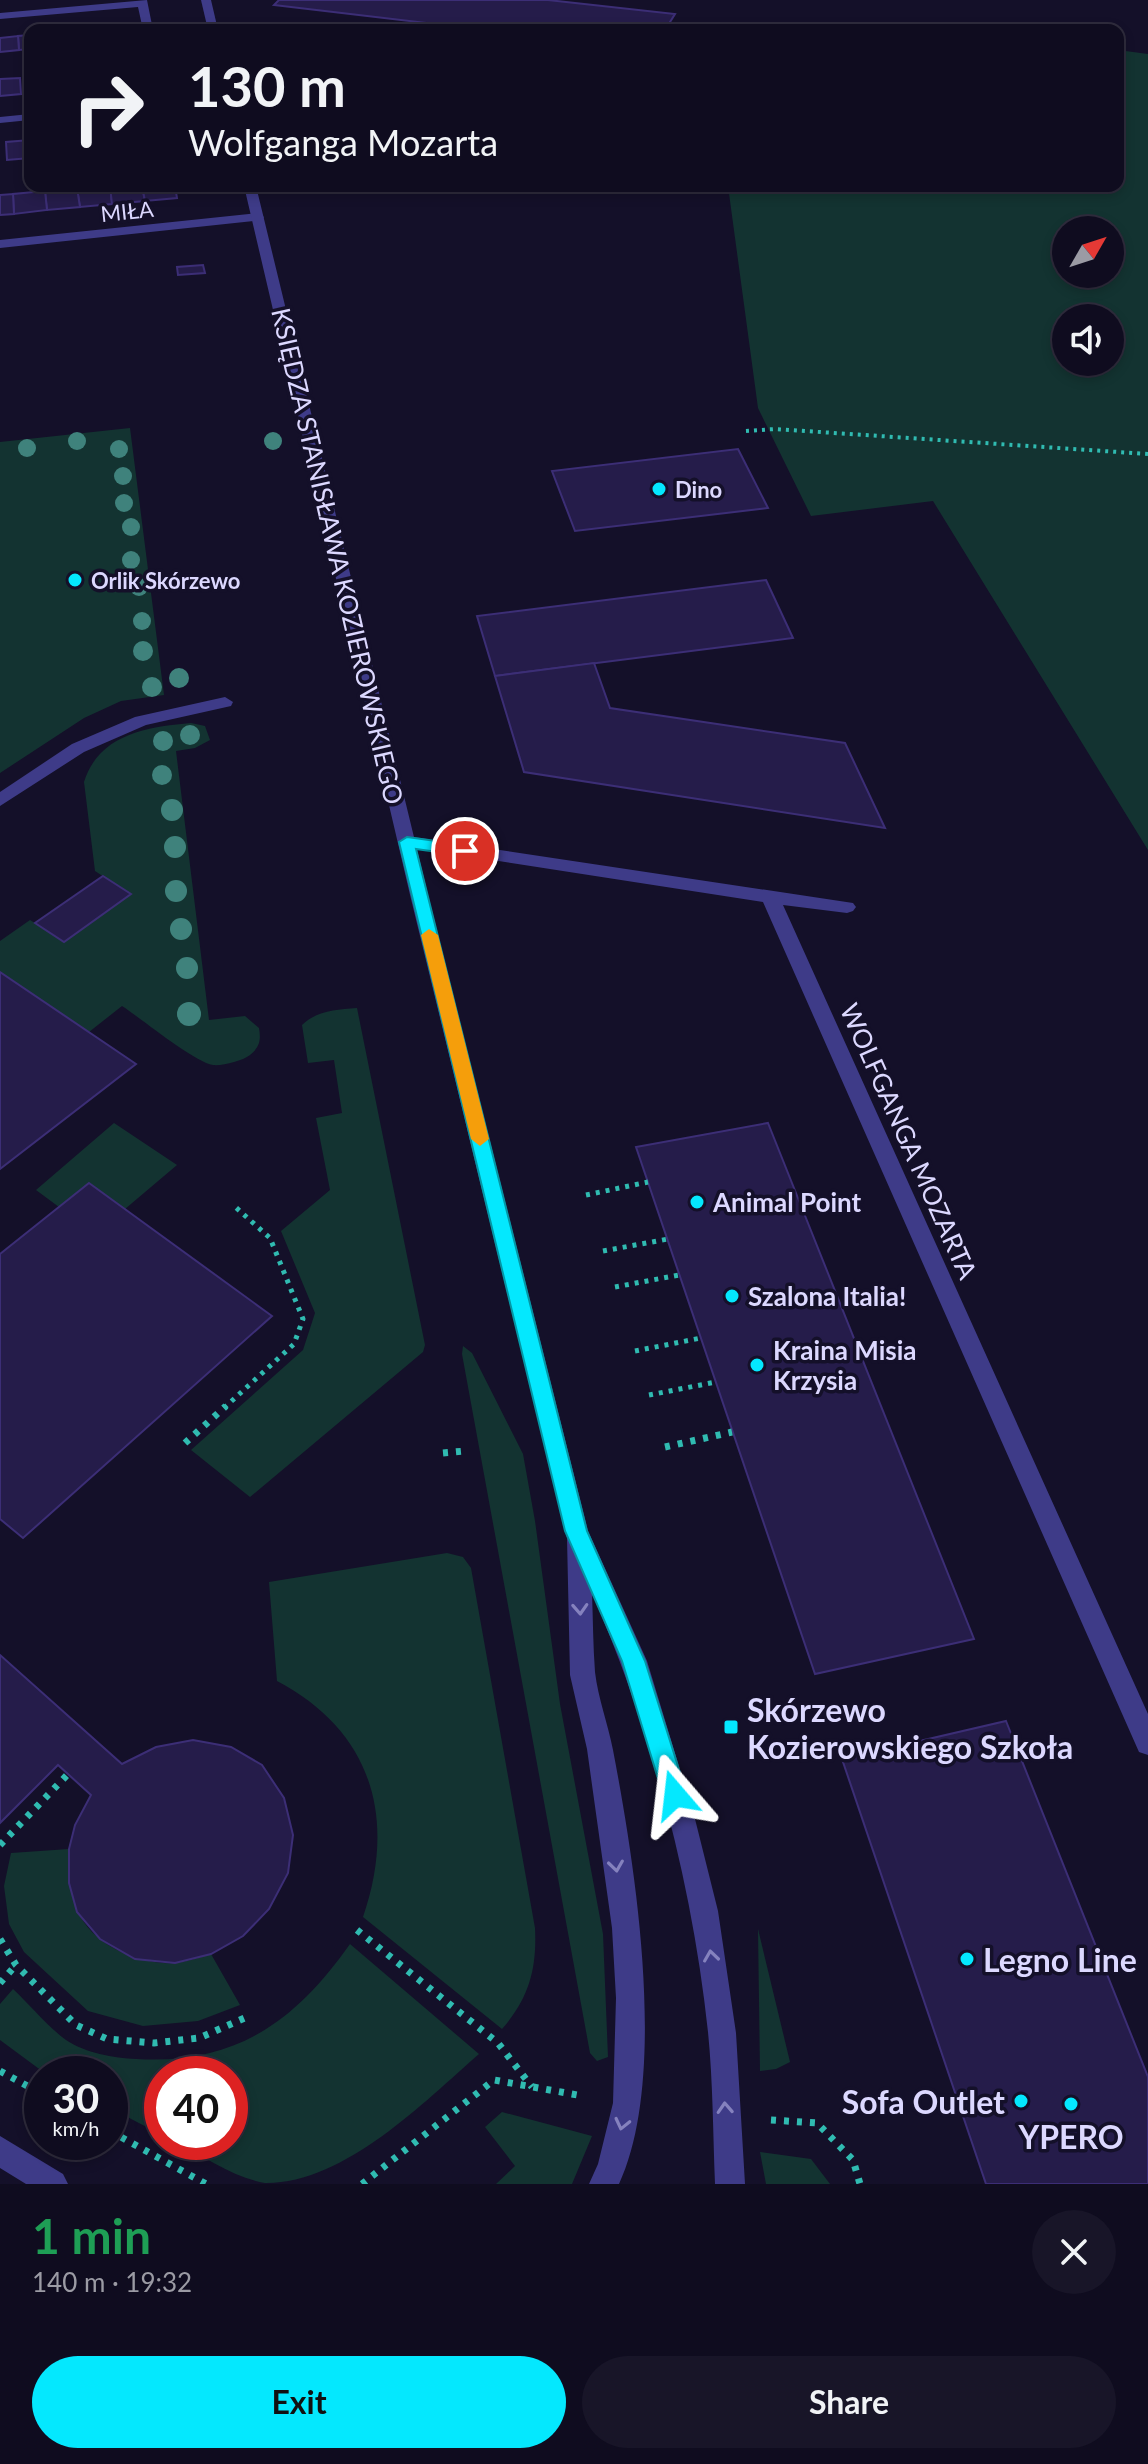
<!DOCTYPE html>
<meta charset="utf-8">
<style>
body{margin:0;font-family:Lato,sans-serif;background:#181528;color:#f1f3f6;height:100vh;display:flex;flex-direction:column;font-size:30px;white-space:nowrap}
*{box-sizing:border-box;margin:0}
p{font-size:26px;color:#9b9ba4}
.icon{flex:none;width:44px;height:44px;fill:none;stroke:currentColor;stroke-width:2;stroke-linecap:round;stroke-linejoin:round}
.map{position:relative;height:2184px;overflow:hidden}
.side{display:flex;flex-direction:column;background:#0f0c1f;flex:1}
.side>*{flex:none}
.banner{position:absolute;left:24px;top:24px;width:1100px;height:168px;border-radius:16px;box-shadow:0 4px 12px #0003,0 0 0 2px #2f2c3d;background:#0f0c1f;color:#f1f3f6;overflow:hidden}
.needle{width:52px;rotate:51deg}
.controls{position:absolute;left:1052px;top:216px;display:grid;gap:16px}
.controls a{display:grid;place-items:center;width:72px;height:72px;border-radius:50%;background:#0f0c1f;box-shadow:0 4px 12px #0003,0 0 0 2px #2f2c3d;font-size:40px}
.speed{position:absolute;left:24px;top:2056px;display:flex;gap:16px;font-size:40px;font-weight:700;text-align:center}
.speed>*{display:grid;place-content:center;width:104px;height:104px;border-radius:50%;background:#0f0c1f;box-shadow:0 4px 12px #0003,0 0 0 2px #2f2c3d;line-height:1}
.speed small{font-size:20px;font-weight:400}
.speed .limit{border:12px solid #d22;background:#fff;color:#111}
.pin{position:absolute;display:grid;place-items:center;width:68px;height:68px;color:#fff;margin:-34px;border:4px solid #fff;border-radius:50%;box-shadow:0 2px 8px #0007}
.me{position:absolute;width:88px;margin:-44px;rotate:343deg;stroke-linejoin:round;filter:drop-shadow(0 0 6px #0008)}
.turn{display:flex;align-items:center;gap:28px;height:168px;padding:0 32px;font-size:36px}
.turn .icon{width:104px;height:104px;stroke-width:2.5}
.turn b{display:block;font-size:56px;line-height:68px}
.round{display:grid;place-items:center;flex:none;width:84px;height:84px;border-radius:42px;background:#181528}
.overview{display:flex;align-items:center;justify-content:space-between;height:136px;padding:0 32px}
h1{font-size:48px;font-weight:700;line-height:60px;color:#1e9e55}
.button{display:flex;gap:16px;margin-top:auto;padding:16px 32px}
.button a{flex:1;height:92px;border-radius:48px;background:#04e8fe;color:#111;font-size:32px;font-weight:700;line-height:92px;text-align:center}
.button a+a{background:#181528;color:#f1f3f6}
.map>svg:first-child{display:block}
.green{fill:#133331;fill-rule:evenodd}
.building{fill:#251c4a;stroke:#3c2e76;stroke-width:2}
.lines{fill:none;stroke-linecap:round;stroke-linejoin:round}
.path-far2{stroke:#30bbb1;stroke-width:4;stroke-dasharray:3 5;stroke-linecap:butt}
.path-far1{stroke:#30bbb1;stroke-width:5;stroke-dasharray:4 6;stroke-linecap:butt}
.path{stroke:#30bbb1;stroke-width:7;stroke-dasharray:5 8;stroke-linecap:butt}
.service{fill:#3e3b88;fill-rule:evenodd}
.minor{fill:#3e3b88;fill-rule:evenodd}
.tertiary{fill:#3e3b88;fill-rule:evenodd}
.tree{fill:#3f827c}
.oneway{stroke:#8582be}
.route{fill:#04e8fe;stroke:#0397a5;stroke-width:2}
.slow{fill:#f59e0b}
.poi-dot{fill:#04e8fe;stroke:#141029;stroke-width:3}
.labels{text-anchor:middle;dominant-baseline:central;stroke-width:7;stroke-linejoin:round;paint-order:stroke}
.far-street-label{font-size:22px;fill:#dcd8ff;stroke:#141029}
.far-poi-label{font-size:22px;font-weight:bold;fill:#dcd8ff;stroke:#141029;text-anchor:start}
.street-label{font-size:26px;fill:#dcd8ff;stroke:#141029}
.poi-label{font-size:26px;font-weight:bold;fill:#dcd8ff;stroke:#141029;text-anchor:start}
.near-poi-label{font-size:32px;font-weight:bold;fill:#dcd8ff;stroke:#141029;text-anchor:start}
</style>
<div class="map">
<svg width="1148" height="2184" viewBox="0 0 1148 2184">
<rect width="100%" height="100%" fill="#141029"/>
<g class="green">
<path d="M1118,50l30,4v796l-215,-349 -122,15 -53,-108 -30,-222h390zM1066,230h44v44h-44zM1066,318h44v44h-44z"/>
<path d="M130,428l34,267 -43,6 -37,17 -84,55v-331z"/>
<path d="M191,723l14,3 5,14 -15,8 -19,3 33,269 36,-4 14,12c2,12 1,19 -9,27 -8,6 -27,11 -37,10 -19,-3 -71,-46 -91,-59l-33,26 -89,-60v-31l30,-21 34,21 66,-47 -35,-23 -11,-89c15,-48 63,-55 107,-59z"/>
<path d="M357,1008l68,337 -2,7 -173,145 -59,-47 112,-100 12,-37 -34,-82 49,-41 -14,-72 26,-5 -8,-53 -26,3 -6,-38c16,-15 34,-15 55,-17z"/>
<path d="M114,1123l63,42 -52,44 -36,-25 -30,23 -23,-17z"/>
<path d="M463,1346l9,7 51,101 12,67 25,183 43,230 5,123 -11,4 -7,-8 -128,-699z"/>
<path d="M447,1553l16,4 8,11 64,360c2,41 -6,70 -33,101l-139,-112c34,-99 9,-186 -86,-236l-8,-99z"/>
<path d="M69,1849c0,20 -1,41 8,61 15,35 61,55 98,53 12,-1 25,-6 36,-9l29,51 -42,16 -55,5 -55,-15 -64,-59 -15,-28 -5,-38 7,-33z"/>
<path d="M758,1929l32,133 -14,7 -16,2z"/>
<path d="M350,1944l129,110c-55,48 -135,130 -214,129 -31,-5 -62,-27 -89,-41h54v-68h-68v61l-52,-27v-34h-64l-46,-34v-36l13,-15c17,16 34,37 53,51 19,13 48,18 70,19 99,6 159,-37 214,-115z"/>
<path d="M502,2112l90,24 -20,48h-76l19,-18 -30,-39z"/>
<path d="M760,2152l51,7 19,25h-64z"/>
</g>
<g class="building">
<path d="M279,0h269l127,14 -10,16h-156l-30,-3 -2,2 -203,-24z"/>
<path d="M30,35v14l-11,1 -1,-14z"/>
<path d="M18,36l1,14 -19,2v-14z"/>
<path d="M20,78l1,16 -21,2v-17z"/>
<path d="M30,140v18l-23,2 -1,-18z"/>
<path d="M110,186l2,18 -32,3 -3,-19z"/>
<path d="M110,186h32l3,15 -33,3z"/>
<path d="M142,186h33l2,12 -32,3z"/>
<path d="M77,188l3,19 -33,3 -2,-19z"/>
<path d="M45,191l2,19 -33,4 -1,-20z"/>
<path d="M13,194l1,20 -14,1v-20z"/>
<path d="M203,265l2,8 -27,2 -1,-8z"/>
<path d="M738,449l30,59 -193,23 -23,-60z"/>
<path d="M766,580l27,58 -298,38 -18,-60z"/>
<path d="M594,663l16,45 235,35 40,85 -361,-56 -29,-96z"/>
<path d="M103,876l28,18 -67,48 -29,-19z"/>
<path d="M0,972l136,92 -136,105z"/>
<path d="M768,1123l206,516 -159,35 -179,-527z"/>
<path d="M89,1183l183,133 -249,222 -23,-19v-265z"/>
<path d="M0,1655l122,109 34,-17 37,-7 38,7 31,18 22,33 9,37 -5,38 -19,36 -26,27 -32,18 -36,9 -40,-4 -35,-20 -23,-27 -8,-29v-34l6,-24 16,-30 -33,-30 -58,58z"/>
<path d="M1006,1721l142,356v107h-162l-144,-425z"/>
</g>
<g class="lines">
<path class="path-far2" d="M746,431l29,-2 373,25"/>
<g class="path-far1">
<path d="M586,1195l62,-13"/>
<path d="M603,1251l65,-12"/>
<path d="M615,1287l64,-12"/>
<path d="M635,1351l66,-13"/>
<path d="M649,1395l67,-13"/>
<path d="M224,1408l70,-64 9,-25 -33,-81 -38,-34"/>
</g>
<g class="path">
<path d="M185,1443l41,-37"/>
<path d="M665,1447l67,-15"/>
<path d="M443,1453l22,-2"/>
<path d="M0,1845l69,-72"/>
<path d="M357,1930l141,113 34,44"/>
<path d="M0,1939l16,26 60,60 31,14 47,4 45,-5 48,-21"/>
<path d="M0,1983l16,-18"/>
<path d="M0,2071l42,23"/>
<path d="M771,2120l46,3 36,37 7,24"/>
<path d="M110,2131l96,53"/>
<path d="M362,2184l132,-104 89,16"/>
</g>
<g class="service">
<path d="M225,697l8,5 -2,4 -85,19 -62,27 -84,54v-14l72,-48 63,-27z"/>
<path d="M407,836l446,67 3,4 -3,4 -6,2 -64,-8 365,809v41l-9,-3 -376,-850 -362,-56 -3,-4z"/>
</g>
<g class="minor">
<path d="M147,0l6,30h-10l-5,-23 -138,12v-6z"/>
<path d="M30,114v6l-30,3v-6z"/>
<path d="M258,213l6,4 -2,3 -262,28v-8z"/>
</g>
<g class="tertiary">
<path d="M201,0h10l7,30h-10z"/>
<path d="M244,186h12l173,713 159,632 59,130 48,158 23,92 18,122 9,151h-30c-2,-50 -2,-102 -7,-152 -16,-150 -56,-301 -116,-439 1,26 1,53 3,79 3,26 13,52 18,78 22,115 56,326 6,434h-30l9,-20 15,-61 3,-105 -4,-70 -25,-179 -17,-74 -3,-137 -156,-639z"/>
<path d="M0,2136l63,38 5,10h-42l-26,-16z"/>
</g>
</g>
<g class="tree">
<circle cx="77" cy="441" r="9"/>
<circle cx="273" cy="441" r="9"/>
<circle cx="27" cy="448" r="9"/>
<circle cx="119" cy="449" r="9"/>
<circle cx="123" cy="476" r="9"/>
<circle cx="124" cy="503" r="9"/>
<circle cx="131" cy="527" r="9"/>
<circle cx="131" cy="560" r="9"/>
<circle cx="139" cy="587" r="9"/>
<circle cx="142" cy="621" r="9"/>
<circle cx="143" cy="651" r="10"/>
<circle cx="179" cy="678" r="10"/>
<circle cx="152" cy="687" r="10"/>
<circle cx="190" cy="735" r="10"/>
<circle cx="163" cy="741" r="10"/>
<circle cx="162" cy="775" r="10"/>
<circle cx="172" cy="810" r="11"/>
<circle cx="175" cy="847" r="11"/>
<circle cx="176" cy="891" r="11"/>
<circle cx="181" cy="929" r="11"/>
<circle cx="187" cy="968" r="11"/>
<circle cx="189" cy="1014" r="12"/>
</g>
<defs><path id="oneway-chevron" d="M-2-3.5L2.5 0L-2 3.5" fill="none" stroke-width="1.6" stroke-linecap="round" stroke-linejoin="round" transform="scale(2)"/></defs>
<g class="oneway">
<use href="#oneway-chevron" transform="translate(580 1609) rotate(87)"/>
<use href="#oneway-chevron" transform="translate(616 1866) rotate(82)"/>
<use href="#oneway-chevron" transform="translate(711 1956) rotate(-98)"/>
<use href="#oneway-chevron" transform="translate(725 2108) rotate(-93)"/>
<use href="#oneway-chevron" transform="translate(622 2124) rotate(103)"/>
</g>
<path class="route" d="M407,837l58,8 8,6 -8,5 -49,-7 171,682 58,130 42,134 -3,8 -9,4 -8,-4 -4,-8 -41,-134 -57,-130 -166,-689z"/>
<path class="slow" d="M429,929l9,6 51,204 -9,7 -9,-7 -50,-204z"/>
<g class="poi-dot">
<circle cx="659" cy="489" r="8"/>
<circle cx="75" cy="580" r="8"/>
<circle cx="697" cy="1202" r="8"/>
<circle cx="732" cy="1296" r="8"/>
<circle cx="757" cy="1365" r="8"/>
<rect x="723" y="1719" width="16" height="16" rx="4"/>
<circle cx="967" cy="1959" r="8"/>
<circle cx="1021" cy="2101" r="8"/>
<circle cx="1071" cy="2104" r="8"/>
</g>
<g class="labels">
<g class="far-street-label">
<text transform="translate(127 211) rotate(-6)">MIŁA</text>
</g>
<g class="far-poi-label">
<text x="675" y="489">Dino</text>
<text x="91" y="580">Orlik Skórzewo</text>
</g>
<g class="street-label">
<text transform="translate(338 556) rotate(77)">KSIĘDZA STANISŁAWA KOZIEROWSKIEGO</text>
<text transform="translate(909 1141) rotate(66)">WOLFGANGA MOZARTA</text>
</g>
<g class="poi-label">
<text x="713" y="1202">Animal Point</text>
<text x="748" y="1296">Szalona Italia!</text>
<text x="773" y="1350">Kraina Misia<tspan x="773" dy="30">Krzysia</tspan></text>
</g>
<g class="near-poi-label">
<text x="747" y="1709">Skórzewo<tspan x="747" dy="37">Kozierowskiego Szkoła</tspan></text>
<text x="983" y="1959">Legno Line</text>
<text x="1005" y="2101" text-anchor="end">Sofa Outlet</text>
<text x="1071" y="2136" text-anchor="middle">YPERO</text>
</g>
</g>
</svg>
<div class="controls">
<a><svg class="needle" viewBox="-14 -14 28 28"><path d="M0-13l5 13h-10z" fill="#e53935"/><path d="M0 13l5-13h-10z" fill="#9b9ba4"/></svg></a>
<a><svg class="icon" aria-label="sound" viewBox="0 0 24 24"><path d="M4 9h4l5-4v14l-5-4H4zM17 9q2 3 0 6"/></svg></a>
</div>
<div class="speed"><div>30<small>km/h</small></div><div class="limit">40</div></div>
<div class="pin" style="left:465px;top:851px;background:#d93025"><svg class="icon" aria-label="arrive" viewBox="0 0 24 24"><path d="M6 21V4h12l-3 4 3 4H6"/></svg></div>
<svg class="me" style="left:675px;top:1795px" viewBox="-20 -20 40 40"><path d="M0-17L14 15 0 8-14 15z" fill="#04e8fe" stroke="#fff" stroke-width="4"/></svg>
<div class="banner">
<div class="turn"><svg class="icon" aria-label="right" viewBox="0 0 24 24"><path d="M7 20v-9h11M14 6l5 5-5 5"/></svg><div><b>130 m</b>Wolfganga Mozarta</div></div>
</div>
</div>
<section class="side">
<div class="overview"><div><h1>1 min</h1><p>140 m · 19:32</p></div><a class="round"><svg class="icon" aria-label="close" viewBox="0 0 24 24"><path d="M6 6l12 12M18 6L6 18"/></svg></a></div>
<div class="button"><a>Exit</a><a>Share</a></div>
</section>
